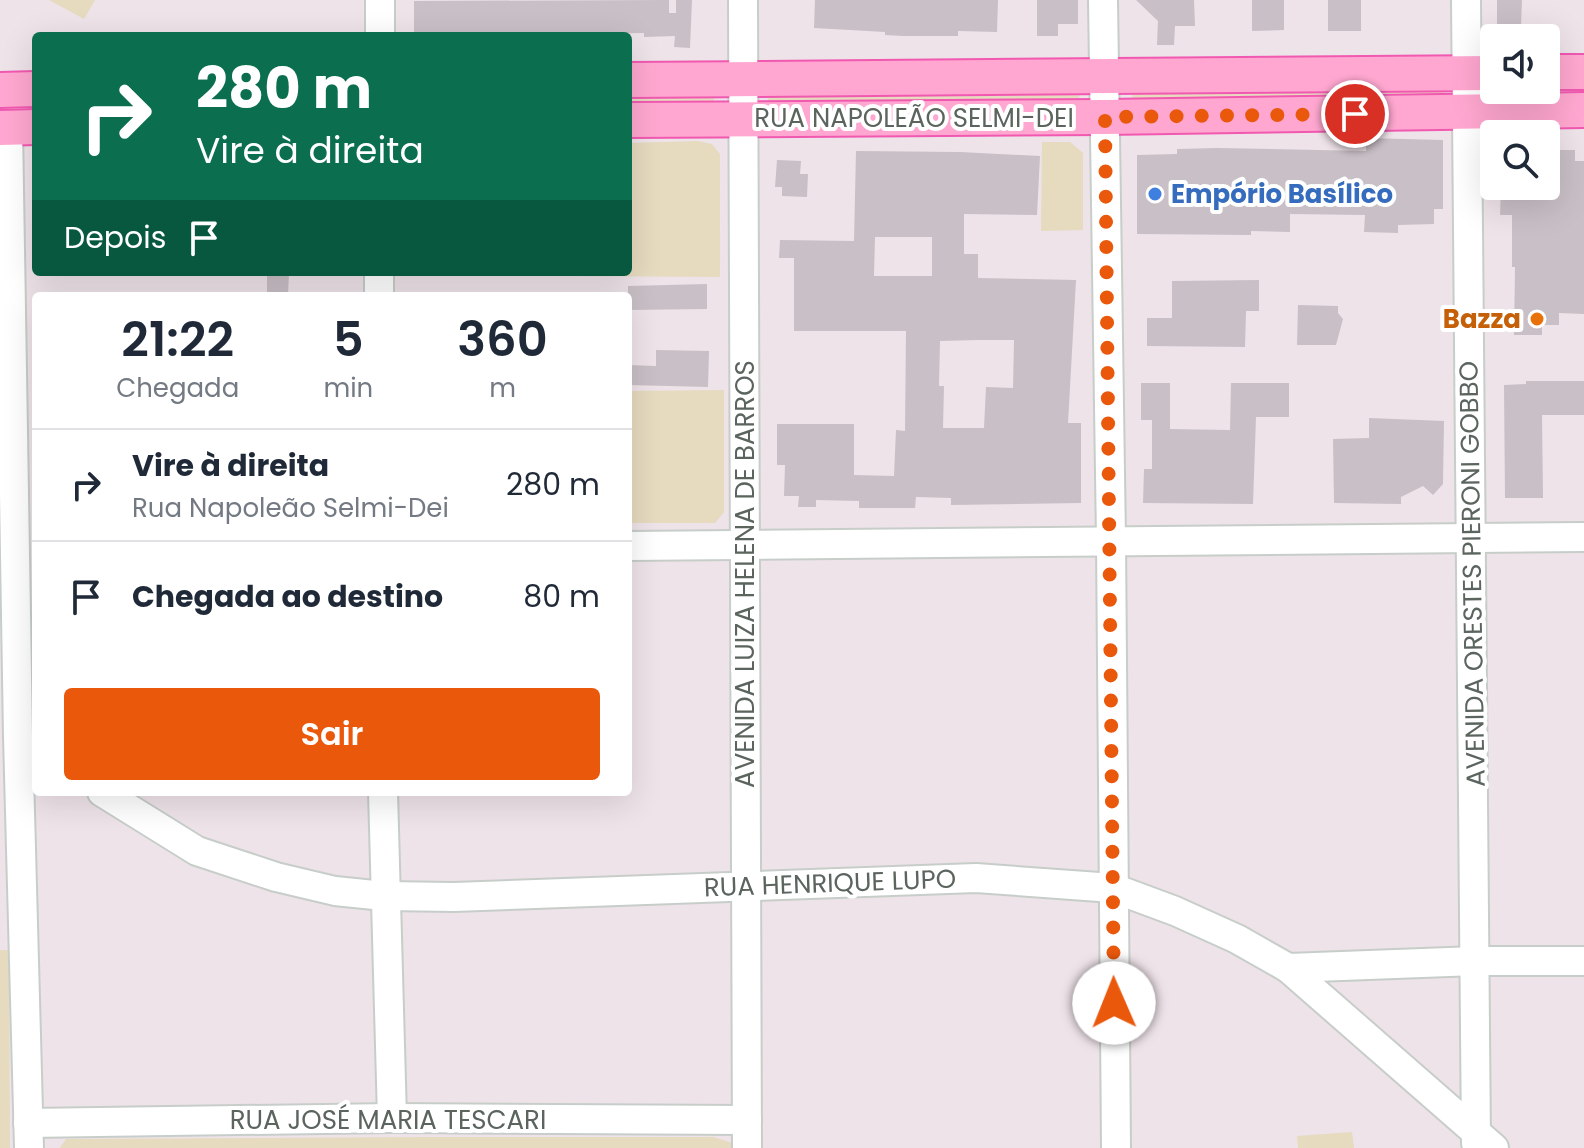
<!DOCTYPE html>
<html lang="pt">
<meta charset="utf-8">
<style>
body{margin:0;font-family:Poppins,sans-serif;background:#f2f2f3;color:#1f2937;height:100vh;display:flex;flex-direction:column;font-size:30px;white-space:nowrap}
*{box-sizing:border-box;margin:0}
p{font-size:26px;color:#747a83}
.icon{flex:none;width:44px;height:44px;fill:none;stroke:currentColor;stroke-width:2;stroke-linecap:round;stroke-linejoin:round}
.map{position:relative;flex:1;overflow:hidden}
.details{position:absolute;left:32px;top:292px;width:600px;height:504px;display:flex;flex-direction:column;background:#fff;border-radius:8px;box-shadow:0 8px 32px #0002}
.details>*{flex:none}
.guide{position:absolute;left:32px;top:32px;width:600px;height:244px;border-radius:8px;box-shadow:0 8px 32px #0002;background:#0b6e4f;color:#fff;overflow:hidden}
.fabs{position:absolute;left:1480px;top:24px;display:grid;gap:16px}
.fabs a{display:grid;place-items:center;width:80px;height:80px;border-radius:8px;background:#fff;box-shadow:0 8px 32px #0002;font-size:40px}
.pin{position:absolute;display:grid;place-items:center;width:68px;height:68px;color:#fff;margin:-34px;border:4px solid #fff;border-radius:50%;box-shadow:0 2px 8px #0007}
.me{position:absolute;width:88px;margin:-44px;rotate:359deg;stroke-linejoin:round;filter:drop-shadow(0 0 6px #0008)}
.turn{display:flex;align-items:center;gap:28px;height:168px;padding:0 32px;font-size:36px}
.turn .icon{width:104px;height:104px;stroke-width:2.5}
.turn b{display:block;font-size:56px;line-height:68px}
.then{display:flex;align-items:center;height:76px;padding:0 32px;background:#0003;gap:16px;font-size:30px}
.eta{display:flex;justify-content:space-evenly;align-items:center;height:136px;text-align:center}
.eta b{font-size:48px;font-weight:600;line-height:56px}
.button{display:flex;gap:16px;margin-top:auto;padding:16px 32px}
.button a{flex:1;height:92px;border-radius:8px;background:#ea580c;color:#fff;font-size:32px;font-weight:600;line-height:92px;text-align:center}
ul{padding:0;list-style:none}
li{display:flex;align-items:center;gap:24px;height:112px;padding:0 32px;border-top:2px solid #e0e1e3}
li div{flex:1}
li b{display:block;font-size:30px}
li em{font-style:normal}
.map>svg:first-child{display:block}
.green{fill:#e6dabf}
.building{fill:#c9bfc6;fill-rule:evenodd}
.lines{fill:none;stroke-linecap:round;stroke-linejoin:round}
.minor-casing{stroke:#c7cec9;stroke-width:32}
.major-casing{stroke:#f159b1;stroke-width:38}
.minor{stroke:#fff;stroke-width:28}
.major{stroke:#ffa7d0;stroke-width:34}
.route{stroke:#ea580c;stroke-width:14;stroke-dasharray:0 25.2}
.shop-dot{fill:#3f7fe0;stroke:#fff;stroke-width:3}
.food-dot{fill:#e8710a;stroke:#fff;stroke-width:3}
.labels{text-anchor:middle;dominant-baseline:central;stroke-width:8;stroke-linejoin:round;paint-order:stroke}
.street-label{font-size:26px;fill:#5b645d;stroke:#fff}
.shop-label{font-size:26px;font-weight:bold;fill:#366cbe;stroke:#fff;text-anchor:start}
.food-label{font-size:26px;font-weight:bold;fill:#c56008;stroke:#fff;text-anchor:end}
</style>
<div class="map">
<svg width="1584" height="1148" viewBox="0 0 1584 1148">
<rect width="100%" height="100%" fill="#eee3e9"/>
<g class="green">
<path d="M49,0h46l-11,19z"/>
<path d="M1137,87h309l-3,7 -12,6 -296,1 -3,-5z"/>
<path d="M628,90l88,5 -4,9 -84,3z"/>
<path d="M1076,90l4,5 -3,6 -304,5 -5,-6 3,-6z"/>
<path d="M698,141l14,3 8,10v123l-157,-1v-4h65v-129z"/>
<path d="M1042,142h28l13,11v77l-42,1z"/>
<path d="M724,390v122l-9,11h-87v-132z"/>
<path d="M0,950h9l1,198h-10z"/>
<path d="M1352,1132l2,16h-56l-1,-12z"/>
<path d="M430,1137h283l20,6v5h-673l6,-9z"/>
</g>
<g class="building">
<path d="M669,0v13h7v-13h16l-2,48 -16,-1 1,-11 -31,1v-4l-230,3v-35z"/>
<path d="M815,0h183l-1,32 -39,-1v5h-54l-19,-1v-3l-71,-4z"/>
<path d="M1037,0h41v24h-20v12h-21z"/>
<path d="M1136,0h58l1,26h-20l-1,19h-17l1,-24z"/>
<path d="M1252,0h32v30l-32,1z"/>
<rect x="1328" y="0" width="33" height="31"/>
<path d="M1497,0h25l-1,26h-24z"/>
<path d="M1366,138l77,2v69h-9v15l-36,1v8l-34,-1 1,-17 -75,-1v18l-39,-1v4l-114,-1v-79l40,-1v-5l40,-1 149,3z"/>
<path d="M1546,150h29v11h9v153l-25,-1v12h-17v10h-28l1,-68h-3v-52h-12l1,-29h45z"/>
<path d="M856,151l104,1 80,4 -3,59 -73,-1v40h14v24l98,2 -8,143h13v80l-130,2v-7l-35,-1 -1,11h-56v-7l-43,-1v7h-18l1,-11h-15l1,-31h-8v-41h77v51l40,1 2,-46 9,1 1,-100h-112v-73h-15l1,-18 74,1zM875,237h57v39h-58zM978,340h36l-1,48 -27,-1 -2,41h-41l1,-42h-5l1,-45z"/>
<path d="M777,160l24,1 -1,13h8l-1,23 -25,-1v-9h-7z"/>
<path d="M267,272h22l-1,24h-21z"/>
<path d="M1259,280v31h-13l-1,36 -98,-1v-28h25v-37z"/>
<path d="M707,284v25l-79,1v-24z"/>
<path d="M1298,305l40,1v7l5,6 -7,26h-39z"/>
<path d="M656,350l53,1 -1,36 -80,-2v-20l28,1z"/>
<path d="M1526,381h58v34h-42l1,83h-38l-1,-113 22,-1z"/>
<path d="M1141,383h29v46l60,1 1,-47h58v34h-33l-3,87 -110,-1 1,-34h8v-49h-11z"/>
<path d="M1369,418l75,3 -1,63 -10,11 -10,-9 -22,11v7l-67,-1 -1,-64 36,-1z"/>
</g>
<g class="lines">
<g class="minor-casing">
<g id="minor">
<path d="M380,0v36"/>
<path d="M743,0l4,1148"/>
<path d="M1103,0l8,540 5,608"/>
<path d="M1466,0l10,1143"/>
<path d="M8,127l10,610 11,411"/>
<path d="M379,272v24"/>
<path d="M628,546l956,-9"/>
<path d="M102,792l95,59 79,26 59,14 49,5 70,1 522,-19 137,10 62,23 62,28 51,29 206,180"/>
<path d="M383,792l9,326"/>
<path d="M1288,968l188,-7h108"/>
<path d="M28,1123l364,-5 355,2"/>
</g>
</g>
<g class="major-casing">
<g id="major">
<path d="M1546,72h38"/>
<path d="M628,80l866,-7"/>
<path d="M0,90l36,-1"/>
<path d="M628,120l477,-3 479,-7"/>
<path d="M0,128l36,-1"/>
</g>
</g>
<use href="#minor" class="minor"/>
<use href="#major" class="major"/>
</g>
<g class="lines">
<path class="route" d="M1114,1003l-9,-886 250,-3"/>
</g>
<circle class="shop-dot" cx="1155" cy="194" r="8"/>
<circle class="food-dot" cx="1537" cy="319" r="8"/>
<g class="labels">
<g class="street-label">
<text x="914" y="118">RUA NAPOLEÃO SELMI-DEI</text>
<text transform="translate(745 574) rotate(-90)">AVENIDA LUIZA HELENA DE BARROS</text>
<text transform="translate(1472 574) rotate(-91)">AVENIDA ORESTES PIERONI GOBBO</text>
<text transform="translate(830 883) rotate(-2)">RUA HENRIQUE LUPO</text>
<text x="388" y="1120">RUA JOSÉ MARIA TESCARI</text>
</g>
<g class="shop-label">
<text x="1171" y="194">Empório Basílico</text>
</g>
<g class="food-label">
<text x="1521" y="319">Bazza</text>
</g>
</g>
</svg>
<div class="fabs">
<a><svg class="icon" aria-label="sound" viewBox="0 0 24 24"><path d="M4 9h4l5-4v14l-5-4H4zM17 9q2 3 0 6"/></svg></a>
<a><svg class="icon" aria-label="search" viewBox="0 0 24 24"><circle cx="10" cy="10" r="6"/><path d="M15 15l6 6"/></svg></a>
</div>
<div class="pin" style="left:1355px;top:114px;background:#d93025"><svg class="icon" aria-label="arrive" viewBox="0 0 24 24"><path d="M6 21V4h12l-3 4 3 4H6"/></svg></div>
<svg class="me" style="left:1114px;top:1003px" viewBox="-20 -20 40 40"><circle r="19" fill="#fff"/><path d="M0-13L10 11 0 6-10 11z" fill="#ea580c"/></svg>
<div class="guide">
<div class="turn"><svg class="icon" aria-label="right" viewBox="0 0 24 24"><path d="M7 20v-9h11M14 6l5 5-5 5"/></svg><div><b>280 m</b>Vire à direita</div></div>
<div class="then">Depois<svg class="icon" aria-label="arrive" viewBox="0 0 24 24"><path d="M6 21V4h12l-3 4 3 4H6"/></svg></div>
</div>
<section class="details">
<div class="eta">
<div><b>21:22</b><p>Chegada</p></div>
<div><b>5</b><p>min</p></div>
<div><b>360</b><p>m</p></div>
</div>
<ul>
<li><svg class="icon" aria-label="right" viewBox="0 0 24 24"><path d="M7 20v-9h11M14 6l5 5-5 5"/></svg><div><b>Vire à direita</b><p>Rua Napoleão Selmi-Dei</p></div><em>280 m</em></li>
<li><svg class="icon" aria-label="arrive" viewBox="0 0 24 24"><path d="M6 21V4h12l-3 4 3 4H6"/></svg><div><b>Chegada ao destino</b></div><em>80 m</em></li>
</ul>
<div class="button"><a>Sair</a></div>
</section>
</div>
